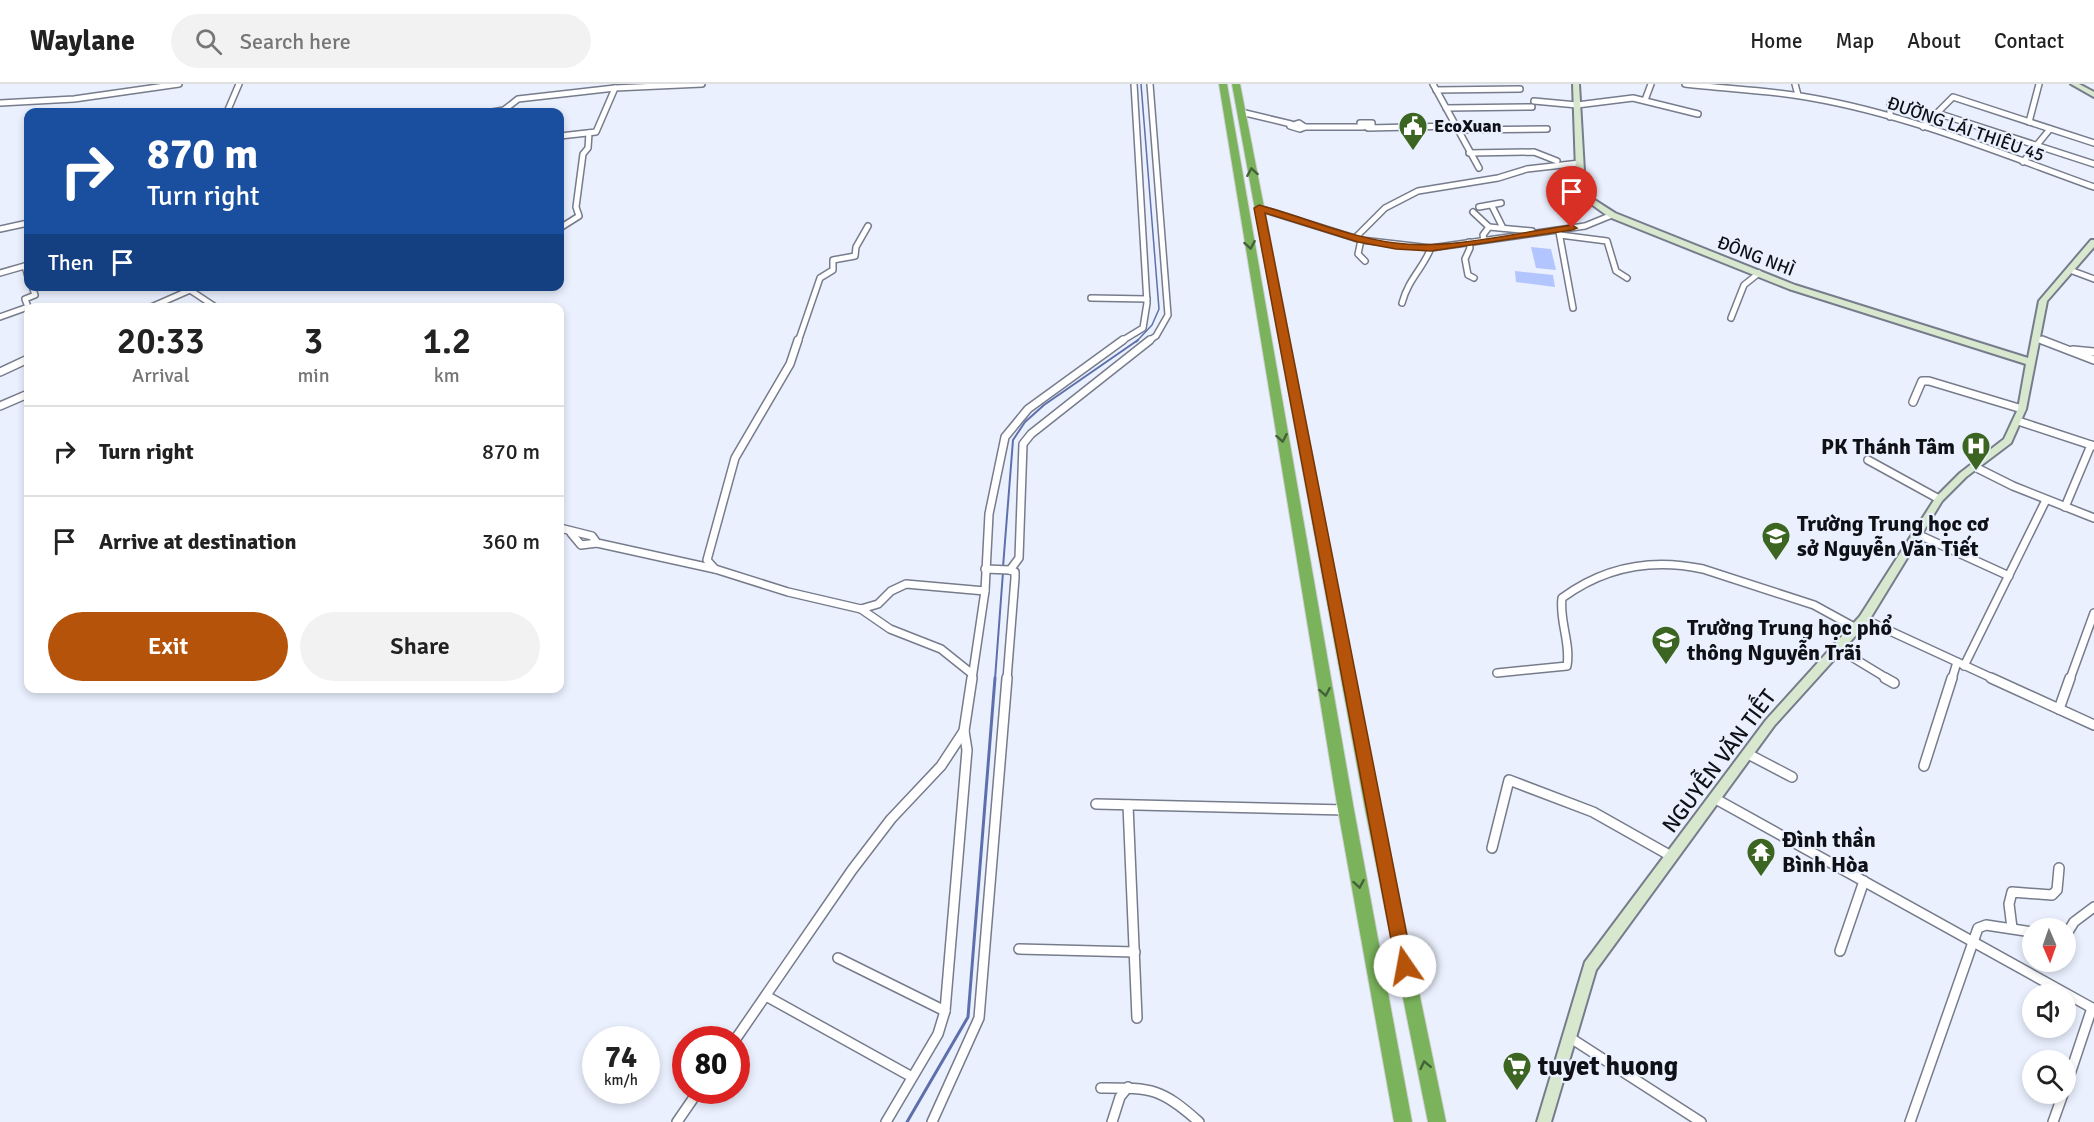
<!DOCTYPE html>
<meta charset="utf-8">
<style>
body{margin:0;font-family:Signika,sans-serif;background:#f2f2f2;color:#222;height:100vh;display:flex;flex-direction:column;font-size:22px;white-space:nowrap}
*{box-sizing:border-box;margin:0}
p{font-size:20px;color:#767676}
.icon{flex:none;width:33px;height:33px;fill:none;stroke:currentColor;stroke-width:2;stroke-linecap:round;stroke-linejoin:round}
.map{position:relative;flex:1;overflow:hidden}
.panel{position:absolute;left:24px;top:219px;width:540px;height:390px;display:flex;flex-direction:column;background:#fff;border-radius:12px;box-shadow:0 3px 9px #0003}
.panel>*{flex:none}
.top-card{position:absolute;left:24px;top:24px;width:540px;height:183px;border-radius:12px;box-shadow:0 3px 9px #0003;background:#1a4fa0;color:#fff;overflow:hidden}
.needle{width:39px;rotate:178deg}
.controls{position:absolute;left:2022px;top:834px;display:grid;gap:12px}
.controls a{display:grid;place-items:center;width:54px;height:54px;border-radius:50%;background:#fff;box-shadow:0 3px 9px #0003;font-size:30px}
.speed{position:absolute;left:582px;top:942px;display:flex;gap:12px;font-size:30px;font-weight:700;text-align:center}
.speed>*{display:grid;place-content:center;width:78px;height:78px;border-radius:50%;background:#fff;box-shadow:0 3px 9px #0003;line-height:1}
.speed small{font-size:15px;font-weight:400}
.speed .limit{border:9px solid #d22;background:#fff;color:#111}
.pin{position:absolute;display:grid;place-items:center;width:51px;height:51px;color:#fff;margin:-62px -26px;border-radius:50% 50% 50% 0;rotate:-45deg;box-shadow:0 0 6px #0007}
.pin .icon{rotate:45deg}
.me{position:absolute;width:66px;margin:-33px;rotate:348deg;stroke-linejoin:round;filter:drop-shadow(0 0 4px #0008)}
.turn{display:flex;align-items:center;gap:21px;height:126px;padding:0 24px;font-size:27px}
.turn .icon{width:78px;height:78px;stroke-width:2.5}
.turn b{display:block;font-size:42px;line-height:51px}
.then{display:flex;align-items:center;height:57px;padding:0 24px;background:#0003;gap:12px;font-size:22px}
.eta{display:flex;justify-content:space-evenly;align-items:center;height:102px;text-align:center}
.eta b{font-size:36px;font-weight:600;line-height:42px}
.button{display:flex;gap:12px;margin-top:auto;padding:12px 24px}
.button a{flex:1;height:69px;border-radius:36px;background:#b45309;color:#fff;font-size:24px;font-weight:600;line-height:69px;text-align:center}
.button a+a{background:#f2f2f2;color:#222}
ul{padding:0;list-style:none}
li{display:flex;align-items:center;gap:18px;height:90px;padding:0 24px;border-top:2px solid #e0e0e0}
li div{flex:1}
li b{display:block;font-size:22px}
li em{font-style:normal}
header{display:flex;align-items:center;gap:36px;box-sizing:border-box;height:84px;padding:0 30px;background:#fff;border-bottom:2px solid #e0e0e0}
header strong{font-size:28px}
nav{display:flex;gap:33px;margin-inline-start:auto;font-size:21px}
.search{width:420px;height:54px;background:#f2f2f2;display:flex;align-items:center;gap:15px;box-sizing:border-box;padding:0 21px;border-radius:33px;color:#767676;font-size:22px}
.map>svg:first-child{display:block}
.green{fill:#b2c5fe}
.lines{fill:none;stroke-linecap:round;stroke-linejoin:round}
.stream-far2{stroke:#5d70ab;stroke-width:1.5}
.stream-far1{stroke:#5d70ab;stroke-width:2}
.stream{stroke:#5d70ab;stroke-width:3}
.street-far2-casing{stroke:#777c8c;stroke-width:8}
.street-far1-casing{stroke:#777c8c;stroke-width:10}
.street-casing{stroke:#777c8c;stroke-width:12}
.secondary-casing{stroke:#777c8c;stroke-width:4}
.highway-casing{stroke:#cfcfd1;stroke-width:2}
.street-far2{stroke:#fff;stroke-width:5}
.street-far1{stroke:#fff;stroke-width:7}
.street{stroke:#fff;stroke-width:9}
.secondary{fill:#d7e8ce;fill-rule:evenodd}
.highway{fill:#7ab35b;fill-rule:evenodd}
.oneway{stroke:#446239}
.route{fill:#b45309;stroke:#753606;stroke-width:1.5}
.labels{text-anchor:middle;dominant-baseline:central;stroke-width:4.5;stroke-linejoin:round;paint-order:stroke}
.far-poi-label{font-size:18px;font-weight:bold;fill:#0f1117;stroke:#eaf0fe;text-anchor:start}
.far-street-label{font-size:18px;fill:#0f1117;stroke:#eaf0fe}
.poi-label{font-size:22px;font-weight:bold;fill:#0f1117;stroke:#eaf0fe;text-anchor:start}
.street-label{font-size:22px;fill:#0f1117;stroke:#eaf0fe}
.near-poi-label{font-size:27px;font-weight:bold;fill:#0f1117;stroke:#eaf0fe;text-anchor:start}
</style>
<header>
<strong>Waylane</strong>
<div class="search"><svg class="icon" aria-label="search" viewBox="0 0 24 24"><circle cx="10" cy="10" r="6"/><path d="M15 15l6 6"/></svg>Search here</div>
<nav><a>Home</a><a>Map</a><a>About</a><a>Contact</a></nav>
</header>
<div class="map">
<svg width="2094" height="1038" viewBox="0 0 2094 1038">
<rect width="100%" height="100%" fill="#eaf0fe"/>
<g class="green">
<path d="M1531,163l20,2 5,21 -20,-2z"/>
<path d="M1515,187l38,4 2,12 -39,-5z"/>
</g>
<g class="lines">
<path class="stream-far2" d="M1136,258l16,-17 7,-16 -18,-225"/>
<g class="stream-far1">
<path d="M1003,483l10,-127 12,-18 19,-17 94,-65"/>
<path d="M995,595l8,-107"/>
</g>
<path class="stream" d="M907,1038l61,-105 27,-339"/>
<g class="street-far2-casing">
<g id="street-far2">
<path d="M1433,0l46,84"/>
<path d="M1685,0c42,5 85,6 127,14 97,17 190,56 282,89"/>
<path d="M1795,0l3,11"/>
<path d="M1436,6l84,-1"/>
<path d="M1645,16l6,-16"/>
<path d="M1534,17l43,4 56,-7 65,16"/>
<path d="M0,19l74,-4 105,-15"/>
<path d="M1890,19v14"/>
<path d="M1446,24l86,-1"/>
<path d="M227,28l12,-28"/>
<path d="M492,28l12,-2 14,-11 97,-11 87,-4"/>
<path d="M1241,28l50,12"/>
<path d="M1937,29l157,51"/>
<path d="M2029,38l10,-38"/>
<path d="M1299,39l6,4 -5,2 -10,-3z"/>
<path d="M1305,43h58"/>
<path d="M1372,43v-4h-12l8,5 87,-2"/>
<path d="M1923,43l30,-30 141,46"/>
<path d="M1457,46l90,-1"/>
<path d="M560,52l36,-4 19,-44"/>
<path d="M1469,69l65,-1 23,9"/>
<path d="M2023,78l27,-33"/>
<path d="M1492,122l11,22"/>
<path d="M1479,123l22,-4"/>
<path d="M1259,124l102,32 70,8 154,-22 27,-11"/>
<path d="M1473,128l16,15 -6,8 1,5"/>
<path d="M1489,143l43,4"/>
<path d="M560,144l19,-12 -3,-9 7,-53 5,-6 1,-15"/>
<path d="M0,145l28,-6"/>
<path d="M1559,148l14,76"/>
<path d="M1560,151l47,6 9,30 11,7"/>
<path d="M1355,154l30,-30 33,-17 80,-13 29,-9 53,-6"/>
<path d="M1361,156l-3,14 7,7"/>
<path d="M1469,158l1,6 -5,11 3,16 6,3"/>
<path d="M25,182l3,11"/>
<path d="M2070,186l24,9"/>
<path d="M0,189l28,-8"/>
<path d="M1091,214l56,1"/>
<path d="M1402,219c7,-25 20,-33 29,-55"/>
<path d="M149,224l41,-18 27,18"/>
<path d="M0,233l28,-10 -3,-8 10,-4 -3,-9"/>
<path d="M1731,234l13,-33 15,-12"/>
<path d="M2035,254l11,4"/>
<path d="M798,258l22,-64 13,-8v-10l22,-4 1,-9 12,-21"/>
<path d="M1120,258l23,-14 4,-25 -13,-219"/>
<path d="M1147,258l9,-6 12,-21 -18,-231"/>
</g>
</g>
<g class="street-far1-casing">
<g id="street-far1">
<path d="M798,256l-8,24 -55,94 -28,102 8,9 73,23 73,17 17,-5 13,-13 15,-7 79,7"/>
<path d="M2042,256l52,20"/>
<path d="M2073,266l21,2"/>
<path d="M0,288l28,-13"/>
<path d="M1913,318l9,-21h7l93,28"/>
<path d="M0,322l28,-12"/>
<path d="M2018,337l76,25"/>
<path d="M1868,376l71,39"/>
<path d="M1975,383l38,19 81,32"/>
<path d="M2065,423l26,-62"/>
<path d="M560,444l32,8 5,7 118,26"/>
<path d="M571,449l10,12 16,-2"/>
<path d="M1917,450l92,42"/>
<path d="M985,485l25,1"/>
<path d="M1010,486l9,-12 4,-114 8,-10 119,-94"/>
<path d="M861,525l29,20 51,20 30,24"/>
<path d="M1864,535l130,60"/>
<path d="M1837,564l51,31"/>
<path d="M1964,582l82,-166"/>
<path d="M1497,589l70,-7c4,-23 -8,-45 -5,-68 42,-31 90,-40 141,-29l111,36 42,23"/>
<path d="M972,595l13,-88 4,-77 16,-77 23,-28 95,-69"/>
<path d="M1007,595l8,-101v-6l-5,-2"/>
<path d="M1952,595l5,-17"/>
<path d="M2070,595l24,-66"/>
</g>
</g>
<g class="street-casing">
<g id="street">
<path d="M1885,594l9,5"/>
<path d="M1991,594l103,47"/>
<path d="M2059,625l11,-31"/>
<path d="M1748,670l44,23"/>
<path d="M1924,682l28,-88"/>
<path d="M1714,714l380,211"/>
<path d="M1096,720l250,6"/>
<path d="M1128,721l9,213"/>
<path d="M1492,764l17,-68 84,32 78,44"/>
<path d="M2012,844l-3,-24 3,-12 40,3 5,-5 2,-22"/>
<path d="M2066,851l8,-13 20,-15"/>
<path d="M1019,865l116,3"/>
<path d="M1840,867l24,-70"/>
<path d="M838,874l107,53"/>
<path d="M766,912l146,81"/>
<path d="M1569,953l132,85"/>
<path d="M735,956l117,-170 39,-51 50,-53 23,-35 8,-53"/>
<path d="M2066,1002l26,-78"/>
<path d="M1101,1004c50,0 59,-1 98,34"/>
<path d="M677,1038l22,-32"/>
<path d="M886,1038l52,-88 7,-23 22,-261 -3,-19"/>
<path d="M932,1038l47,-104 28,-340"/>
<path d="M1112,1038l8,-25 8,-10"/>
<path d="M1910,1038l68,-194 8,-3 46,7"/>
<path d="M2053,1038l10,-28"/>
</g>
</g>
<g class="secondary-casing">
<g id="secondary">
<path d="M1573,0h6l5,87 6,26 25,16 180,72 233,73 11,-57 52,-61h3v7l-47,54 -21,108 -15,34 -45,34 -24,24 -74,121 -94,104 -178,244 -45,152h-14l48,-160 181,-242 94,-104 76,-119 24,-24 44,-34 14,-30 8,-45 -237,-75 -180,-72 -26,-19 -7,-27z"/>
<path d="M2071,0h8l15,8v5z"/>
</g>
</g>
<g class="highway-casing">
<g id="highway">
<path d="M1219,0h8l127,726 58,312h-18l-56,-312z"/>
<path d="M1232,0h8l141,725 65,313h-18l-63,-313z"/>
</g>
</g>
<use href="#street-far2" class="street-far2"/>
<use href="#street-far1" class="street-far1"/>
<use href="#street" class="street"/>
<use href="#secondary" class="secondary"/>
<use href="#highway" class="highway"/>
</g>
<defs><path id="oneway-chevron" d="M-2-3.5L2.5 0L-2 3.5" fill="none" stroke-width="1.6" stroke-linecap="round" stroke-linejoin="round" transform="scale(1.5)"/></defs>
<g class="oneway">
<use href="#oneway-chevron" transform="translate(1252 88) rotate(-100)"/>
<use href="#oneway-chevron" transform="translate(1250 161) rotate(80)"/>
<use href="#oneway-chevron" transform="translate(1282 354) rotate(80)"/>
<use href="#oneway-chevron" transform="translate(1325 608) rotate(80)"/>
<use href="#oneway-chevron" transform="translate(1359 800) rotate(80)"/>
<use href="#oneway-chevron" transform="translate(1425 981) rotate(-102)"/>
</g>
<path class="route" d="M1259,121c45,12 89,32 136,38 55,7 121,-10 177,-18l5,3 -5,2 -141,21 -35,-2 -38,-7 -93,-29 148,753 -2,6 -6,2 -7,-2 -2,-6 -142,-758z"/>
<defs>
<g id="civic-pin" transform="scale(1.5)"><path d="M0 17L-7.5 6A9.5 9.5 0 1 1 7.5 6Z" fill="#3b6521" stroke="#eaf0fe"/><path d="M-.6-6.5H3V-4.5H.6V-3L4-1V1h2V6H-6V1h2V-1L-.6-3ZM-1.2 2.5V6h2.4V2.5Z" fill="#fff"/></g>
<g id="hospital-pin" transform="scale(1.5)"><path d="M0 17L-7.5 6A9.5 9.5 0 1 1 7.5 6Z" fill="#3b6521" stroke="#eaf0fe"/><path d="M-5-5h3v3.5h4V-5h3V5h-3V1.5h-4V5h-3Z" fill="#fff"/></g>
<g id="school-pin" transform="scale(1.5)"><path d="M0 17L-7.5 6A9.5 9.5 0 1 1 7.5 6Z" fill="#3b6521" stroke="#eaf0fe"/><path d="M0-5L7-2L0 1L-7-2ZM-4 1L0 2.5L4 1V4Q0 6-4 4Z" fill="#fff"/></g>
<g id="temple-pin" transform="scale(1.5)"><path d="M0 17L-7.5 6A9.5 9.5 0 1 1 7.5 6Z" fill="#3b6521" stroke="#eaf0fe"/><path d="M0-6L5-2H3V0L6.5 2.5H4V6H1.5V3h-3V6H-4V2.5H-6.5L-3 0V-2H-5Z" fill="#fff"/></g>
<g id="supermarket-pin" transform="scale(1.5)"><path d="M0 17L-7.5 6A9.5 9.5 0 1 1 7.5 6Z" fill="#3b6521" stroke="#eaf0fe"/><path d="M-6-5.5h2.5l.6 2H6L4.5 2H-2.5L-4.4-4H-6ZM-1.5 3.2a1.3 1.3 0 1 0 .1 0ZM3 3.2a1.3 1.3 0 1 0 .1 0Z" fill="#fff"/></g>
</defs>
<g fill-rule="evenodd">
<use href="#civic-pin" x="1413" y="42"/>
<use href="#hospital-pin" x="1976" y="362"/>
<use href="#school-pin" x="1776" y="452"/>
<use href="#school-pin" x="1666" y="556"/>
<use href="#temple-pin" x="1761" y="768"/>
<use href="#supermarket-pin" x="1517" y="982"/>
</g>
<g class="labels">
<g class="far-poi-label">
<text x="1434" y="42">EcoXuan</text>
</g>
<g class="far-street-label">
<text transform="translate(1966 45) rotate(19)">ĐƯỜNG LÁI THIÊU 45</text>
<text transform="translate(1756 172) rotate(21)">ĐÔNG NHÌ</text>
</g>
<g class="poi-label">
<text x="1955" y="362" text-anchor="end">PK Thánh Tâm</text>
<text x="1797" y="439">Trường Trung học cơ<tspan x="1797" dy="25">sở Nguyễn Văn Tiết</tspan></text>
<text x="1687" y="543">Trường Trung học phổ<tspan x="1687" dy="25">thông Nguyễn Trãi</tspan></text>
<text x="1782" y="755">Đình thần<tspan x="1782" dy="25">Bình Hòa</tspan></text>
</g>
<g class="street-label">
<text transform="translate(1719 677) rotate(-53)">NGUYỄN VĂN TIẾT</text>
</g>
<g class="near-poi-label">
<text x="1538" y="982">tuyet huong</text>
</g>
</g>
</svg>
<div class="controls">
<a><svg class="needle" viewBox="-14 -14 28 28"><path d="M0-13l5 13h-10z" fill="#e53935"/><path d="M0 13l5-13h-10z" fill="#767676"/></svg></a>
<a><svg class="icon" aria-label="sound" viewBox="0 0 24 24"><path d="M4 9h4l5-4v14l-5-4H4zM17 9q2 3 0 6"/></svg></a>
<a><svg class="icon" aria-label="search" viewBox="0 0 24 24"><circle cx="10" cy="10" r="6"/><path d="M15 15l6 6"/></svg></a>
</div>
<div class="speed"><div>74<small>km/h</small></div><div class="limit">80</div></div>
<div class="pin" style="left:1572px;top:144px;background:#d93025"><svg class="icon" aria-label="arrive" viewBox="0 0 24 24"><path d="M6 21V4h12l-3 4 3 4H6"/></svg></div>
<svg class="me" style="left:1405px;top:882px" viewBox="-20 -20 40 40"><circle r="19" fill="#fff"/><path d="M0-13L10 11 0 6-10 11z" fill="#b45309"/></svg>
<div class="top-card">
<div class="turn"><svg class="icon" aria-label="right" viewBox="0 0 24 24"><path d="M7 20v-9h11M14 6l5 5-5 5"/></svg><div><b>870 m</b>Turn right</div></div>
<div class="then">Then<svg class="icon" aria-label="arrive" viewBox="0 0 24 24"><path d="M6 21V4h12l-3 4 3 4H6"/></svg></div>
</div>
<section class="panel">
<div class="eta">
<div><b>20:33</b><p>Arrival</p></div>
<div><b>3</b><p>min</p></div>
<div><b>1.2</b><p>km</p></div>
</div>
<ul>
<li><svg class="icon" aria-label="right" viewBox="0 0 24 24"><path d="M7 20v-9h11M14 6l5 5-5 5"/></svg><div><b>Turn right</b></div><em>870 m</em></li>
<li><svg class="icon" aria-label="arrive" viewBox="0 0 24 24"><path d="M6 21V4h12l-3 4 3 4H6"/></svg><div><b>Arrive at destination</b></div><em>360 m</em></li>
</ul>
<div class="button"><a>Exit</a><a>Share</a></div>
</section>
</div>
